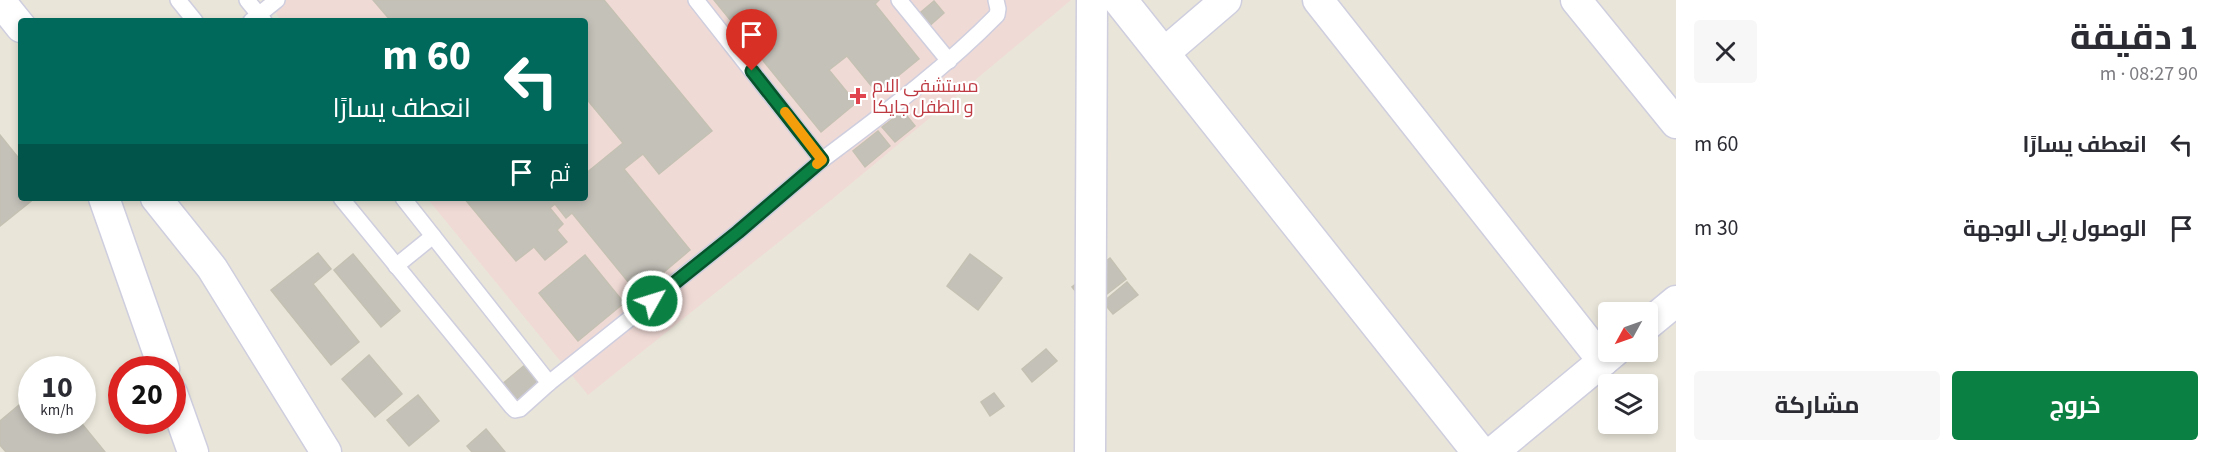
<!DOCTYPE html>
<html lang="ar">
<meta charset="utf-8">
<style>
body{margin:0;font-family:"Source Sans 3",Cairo,sans-serif;background:#f7f7f7;color:#2b2b33;direction:rtl;height:100vh;display:flex;flex-direction:column;font-size:22px;white-space:nowrap}
*{box-sizing:border-box;margin:0}
p{font-size:20px;color:#7c7c81}
.icon{flex:none;width:33px;height:33px;fill:none;stroke:currentColor;stroke-width:2;stroke-linecap:round;stroke-linejoin:round}
.map{position:relative;flex:1;overflow:hidden;direction:ltr}
.details{display:flex;flex-direction:column;background:#fff;width:540px}
.details>*{flex:none}
.hud{position:absolute;left:18px;top:18px;width:570px;height:183px;border-radius:6px;box-shadow:0 3px 9px #0003;direction:rtl;background:#00695c;color:#fff;overflow:hidden}
.needle{width:39px;rotate:230deg}
.fabs{position:absolute;left:1598px;top:302px;display:grid;gap:12px}
.fabs a{display:grid;place-items:center;width:60px;height:60px;border-radius:6px;background:#fff;box-shadow:0 3px 9px #0003;font-size:30px}
.speed{position:absolute;left:18px;top:356px;display:flex;gap:12px;font-size:30px;font-weight:700;text-align:center}
.speed>*{display:grid;place-content:center;width:78px;height:78px;border-radius:50%;background:#fff;box-shadow:0 3px 9px #0003;line-height:1}
.speed small{font-size:15px;font-weight:400}
.speed .limit{border:9px solid #d22;background:#fff;color:#111}
.pin{position:absolute;display:grid;place-items:center;width:51px;height:51px;color:#fff;margin:-62px -26px;border-radius:50% 50% 50% 0;rotate:-45deg;box-shadow:0 0 6px #0007}
.pin .icon{rotate:45deg}
.me{position:absolute;width:66px;margin:-33px;rotate:51deg;stroke-linejoin:round;filter:drop-shadow(0 0 4px #0008)}
.turn{display:flex;align-items:center;gap:21px;height:126px;padding:0 18px;font-size:27px}
.turn .icon{width:78px;height:78px;stroke-width:2.5}
.turn b{display:block;font-size:42px;line-height:51px}
.then{display:flex;align-items:center;height:57px;padding:0 18px;background:#0003;gap:12px;font-size:22px}
.round{display:grid;place-items:center;flex:none;width:63px;height:63px;border-radius:6px;background:#f7f7f7}
.head{display:flex;align-items:center;justify-content:space-between;height:102px;padding:0 18px}
h1{font-size:36px;font-weight:700;line-height:45px}
.primary-button{display:flex;gap:12px;margin-top:auto;padding:12px 18px}
.primary-button a{flex:1;height:69px;border-radius:6px;background:#0b8043;color:#fff;font-size:24px;font-weight:700;line-height:69px;text-align:center}
.primary-button a+a{background:#f7f7f7;color:#2b2b33}
ul{padding:0;list-style:none}
li{display:flex;align-items:center;gap:18px;height:84px;padding:0 18px}
li div{flex:1}
li b{display:block;font-size:22px}
li em{font-style:normal}
main{display:flex;flex:1;min-height:0}
.map>svg:first-child{display:block}
.medical{fill:#f0dad6}
.building{fill:#c4c1b9;stroke:#c4c1b3;stroke-width:1.5}
.lines{fill:none;stroke-linecap:round;stroke-linejoin:round}
.lane-casing{stroke:#cecedf;stroke-width:18}
.street-casing{stroke:#cecedf;stroke-width:33}
.secondary-casing{stroke:#cecedf;stroke-width:36}
.lane{stroke:#fff;stroke-width:15}
.street{stroke:#fff;stroke-width:30}
.secondary{stroke:#fff;stroke-width:33}
.route-casing{stroke:#07532c;stroke-width:15}
.route{stroke:#0b8043;stroke-width:10}
.slow{stroke:#f59e0b;stroke-width:10}
.health-dot{fill:#e0444e;stroke:#fff;stroke-width:2}
.labels{text-anchor:middle;dominant-baseline:central;stroke-width:4.5;stroke-linejoin:round;paint-order:stroke}
.health-label{font-size:18px;fill:#be3a42;stroke:#fff;text-anchor:start}
</style>
<main>
<section class="details">
<div class="head"><div><h1>1 دقيقة</h1><p>90 m · 08:27</p></div><a class="round"><svg class="icon" aria-label="close" viewBox="0 0 24 24"><path d="M6 6l12 12M18 6L6 18"/></svg></a></div>
<ul>
<li><svg class="icon" aria-label="left" viewBox="0 0 24 24"><path d="M17 20v-9H6M10 6l-5 5 5 5"/></svg><div><b>انعطف يسارًا</b></div><em>60 m</em></li>
<li><svg class="icon" aria-label="arrive" viewBox="0 0 24 24"><path d="M6 21V4h12l-3 4 3 4H6"/></svg><div><b>الوصول إلى الوجهة</b></div><em>30 m</em></li>
</ul>
<div class="primary-button"><a>خروج</a><a>مشاركة</a></div>
</section>
<div class="map">
<svg width="1676" height="452" viewBox="0 0 1676 452">
<rect width="100%" height="100%" fill="#e9e5d9"/>
<path class="medical" d="M265,0h806l-230,192 -253,203 -161,-197h158v-177h-303z"/>
<g class="building">
<path d="M373,0h231l108,131 -53,43 -16,-20 -19,15 66,81 -52,44 -66,-81 -6,5 -11,-14 -5,4 13,16 -6,6 10,12 -22,18 -11,-13 -18,14 -52,-63h121v-24l38,-31 -38,-46v-76h-194z"/>
<path d="M714,0h165l-4,4 44,55 -42,34 -30,-37 -18,14 27,33 -35,29z"/>
<path d="M934,1l10,12 -18,16 -11,-12z"/>
<path d="M903,111l12,15 -20,16 -13,-15z"/>
<path d="M878,131l12,15 -25,21 -12,-16z"/>
<path d="M0,135l21,26v37h14l-35,28z"/>
<path d="M318,253l13,16 -18,15 46,58 -28,23 -60,-75z"/>
<path d="M353,254l47,57 -19,16 -47,-57z"/>
<path d="M970,254l32,24 -24,32 -31,-24z"/>
<path d="M585,255l39,48 -46,38 -39,-48z"/>
<path d="M1110,258l16,21 -37,29 -17,-21z"/>
<path d="M1127,282l11,13 -25,19 -10,-12z"/>
<path d="M1046,349l11,12 -25,21 -10,-13z"/>
<path d="M369,355l33,39 -27,23 -33,-38z"/>
<path d="M526,364l21,26 -25,21 -21,-26z"/>
<path d="M994,393l10,13 -14,10 -9,-14z"/>
<path d="M418,395l21,26 -30,25 -22,-26z"/>
<path d="M25,400l7,8v12h30l7,8 10,-8 26,32h-99l-6,-7v-24z"/>
<path d="M486,429l19,23h-33l-5,-6z"/>
</g>
<g class="lines">
<g class="lane-casing">
<g id="lane">
<path d="M178,0l17,21"/>
<path d="M247,0l17,21"/>
<path d="M899,0l50,61"/>
<path d="M251,21l26,-21"/>
<path d="M822,160c61,-46 121,-90 175,-145l1,-6 -2,-9"/>
<path d="M341,198l171,209 3,3 5,-1 29,-26 189,-151 84,-72 -126,-160"/>
<path d="M403,198l146,185"/>
<path d="M396,266l37,-30"/>
</g>
</g>
<g class="street-casing">
<g id="street">
<path d="M1318,0l285,361"/>
<path d="M1576,0l100,123"/>
<path d="M0,1l21,26"/>
<path d="M1163,54l63,-54"/>
<path d="M104,198l60,171"/>
<path d="M156,198l56,70 114,184"/>
<path d="M1647,325l29,-24"/>
<path d="M172,393l21,59"/>
<path d="M1090,452l2,-452"/>
<path d="M1493,452l122,-101"/>
</g>
</g>
<g class="secondary-casing">
<path id="secondary" d="M1120,0l359,452"/>
</g>
<use href="#lane" class="lane"/>
<use href="#street" class="street"/>
<use href="#secondary" class="secondary"/>
</g>
<g class="lines">
<g class="route-casing">
<path id="route" d="M652,301l86,-69 84,-72 -70,-89"/>
</g>
<use href="#route" class="route"/>
<path class="slow" d="M785,112l37,48 -5,4"/>
</g>
<path class="health-dot" d="M855 87h6v6h6v6h-6v6h-6v-6h-6v-6h6z"/>
<g class="labels">
<g class="health-label">
<text x="872" y="86">مستشفى الام<tspan x="872" dy="21">و الطفل جايكا</tspan></text>
</g>
</g>
</svg>
<div class="fabs">
<a><svg class="needle" viewBox="-14 -14 28 28"><path d="M0-13l5 13h-10z" fill="#e53935"/><path d="M0 13l5-13h-10z" fill="#7c7c81"/></svg></a>
<a><svg class="icon" aria-label="layers" viewBox="0 0 24 24"><path d="M12 4l9 5-9 5-9-5zM3 14l9 5 9-5"/></svg></a>
</div>
<div class="speed"><div>10<small>km/h</small></div><div class="limit">20</div></div>
<div class="pin" style="left:752px;top:71px;background:#d93025"><svg class="icon" aria-label="arrive" viewBox="0 0 24 24"><path d="M6 21V4h12l-3 4 3 4H6"/></svg></div>
<svg class="me" style="left:652px;top:301px" viewBox="-20 -20 40 40"><circle r="17" fill="#0b8043" stroke="#fff" stroke-width="3"/><path d="M0-11L8 9 0 5-8 9z" fill="#fff"/></svg>
<div class="hud">
<div class="turn"><svg class="icon" aria-label="left" viewBox="0 0 24 24"><path d="M17 20v-9H6M10 6l-5 5 5 5"/></svg><div><b>60 m</b>انعطف يسارًا</div></div>
<div class="then">ثم<svg class="icon" aria-label="arrive" viewBox="0 0 24 24"><path d="M6 21V4h12l-3 4 3 4H6"/></svg></div>
</div>
</div>
</main>
